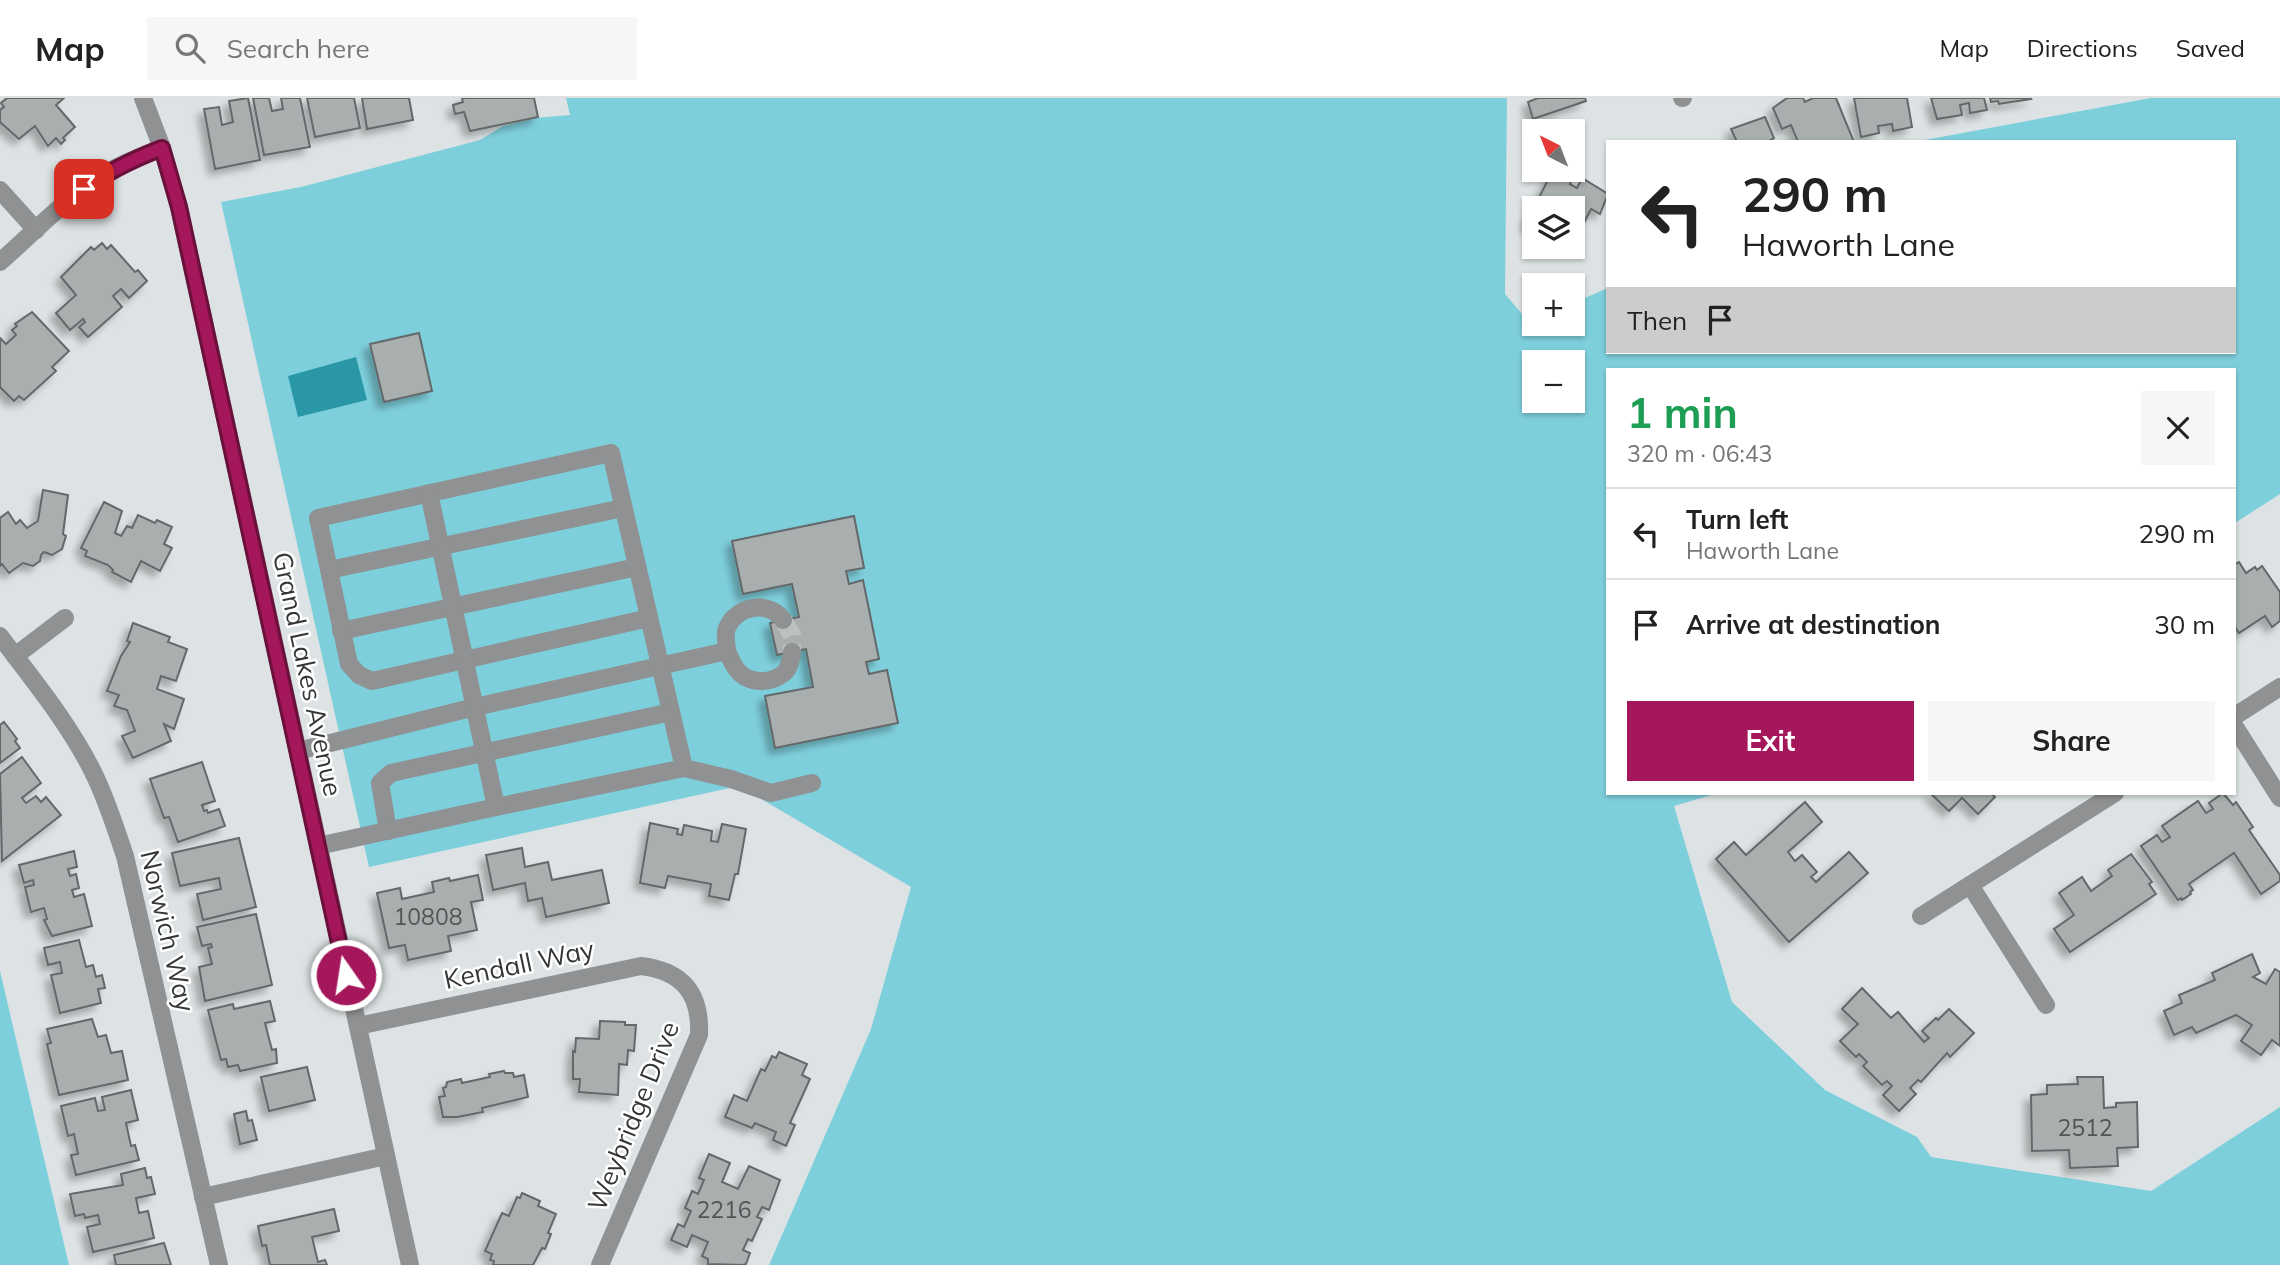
<!DOCTYPE html>
<meta charset="utf-8">
<style>
body{margin:0;font-family:Mulish,sans-serif;background:#f6f6f6;color:#222;height:100vh;display:flex;flex-direction:column;font-size:26px;white-space:nowrap}
*{box-sizing:border-box;margin:0}
p{font-size:23px;color:#767676}
.icon{flex:none;width:38px;height:38px;fill:none;stroke:currentColor;stroke-width:2;stroke-linecap:round;stroke-linejoin:round}
.map{position:relative;flex:1;overflow:hidden}
.sheet{position:absolute;left:1606px;top:270px;width:630px;height:427px;display:flex;flex-direction:column;background:#fff;border-radius:0px;box-shadow:0 2px 5px #0004}
.sheet>*{flex:none}
.top-card{position:absolute;left:1606px;top:42px;width:630px;height:214px;border-radius:0px;box-shadow:0 2px 5px #0004;background:#fff;color:#222;overflow:hidden}
.needle{width:46px;rotate:318deg}
.buttons{position:absolute;left:1522px;top:21px;display:grid;gap:14px}
.buttons a{display:grid;place-items:center;width:63px;height:63px;border-radius:0px;background:#fff;box-shadow:0 2px 5px #0004;font-size:35px}
.pin{position:absolute;display:grid;place-items:center;width:60px;height:60px;color:#fff;margin:-30px;border-radius:14px;box-shadow:0 4px 10px #0006}
.me{position:absolute;width:77px;margin:-38px;rotate:347deg;stroke-linejoin:round;filter:drop-shadow(0 0 5px #0008)}
.turn{display:flex;align-items:center;gap:24px;height:147px;padding:0 21px;font-size:32px}
.turn .icon{width:91px;height:91px;stroke-width:2.5}
.turn b{display:block;font-size:49px;line-height:60px}
.then{display:flex;align-items:center;height:66px;padding:0 21px;background:#0003;gap:14px;font-size:26px}
.round{display:grid;place-items:center;flex:none;width:74px;height:74px;border-radius:0px;background:#f6f6f6}
.overview{display:flex;align-items:center;justify-content:space-between;height:119px;padding:0 21px}
h1{font-size:42px;font-weight:700;line-height:52px;color:#1e9e55}
.action{display:flex;gap:14px;margin-top:auto;padding:14px 21px}
.action a{flex:1;height:80px;border-radius:0px;background:#a5175b;color:#fff;font-size:28px;font-weight:700;line-height:80px;text-align:center}
.action a+a{background:#f6f6f6;color:#222}
ul{padding:0;list-style:none}
li{display:flex;align-items:center;gap:21px;height:91px;padding:0 21px;border-top:2px solid #e0e0e0}
li div{flex:1}
li b{display:block;font-size:26px}
li em{font-style:normal}
header{display:flex;align-items:center;gap:42px;box-sizing:border-box;height:98px;padding:0 35px;background:#fff;border-bottom:2px solid #e0e0e0}
header strong{font-size:33px}
nav{display:flex;gap:38px;margin-inline-start:auto;font-size:24px}
.search{width:490px;height:63px;background:#f6f6f6;display:flex;align-items:center;gap:18px;box-sizing:border-box;padding:0 24px;border-radius:0px;color:#767676;font-size:26px}
.map>svg:first-child{display:block}
.green{fill:#7ecfdc;fill-rule:evenodd}
.water{fill:#2a97a6}
.building{fill:#a9aeaf;stroke:#636869;stroke-width:2;filter:url(#shadow)}
.lines{fill:none;stroke-linecap:round;stroke-linejoin:round}
.minor-tunnel{stroke:#bbc0c1;stroke-width:18;stroke-dasharray:18 9;stroke-linecap:butt}
.minor{stroke:#8f9192;stroke-width:18}
.route-casing{stroke:#6b0f3b;stroke-width:18}
.route{stroke:#a5175b;stroke-width:12}
.labels{text-anchor:middle;dominant-baseline:central;stroke-width:5;stroke-linejoin:round;paint-order:stroke}
.number-label{font-size:23px;fill:#515455}
.street-label{font-size:26px;fill:#343637;stroke:#fff}
</style>
<header>
<strong>Map</strong>
<div class="search"><svg class="icon" aria-label="search" viewBox="0 0 24 24"><circle cx="10" cy="10" r="6"/><path d="M15 15l6 6"/></svg>Search here</div>
<nav><a>Map</a><a>Directions</a><a>Saved</a></nav>
</header>
<div class="map">
<svg width="2280" height="1167" viewBox="0 0 2280 1167">
<defs>
<filter id="shadow"><feDropShadow dx="-6" dy="6" stdDeviation="3.5" flood-color="#0004"/></filter>
</defs>
<rect width="100%" height="100%" fill="#dde3e4"/>
<g class="green">
<path d="M566,0h941l-2,196 23,27 7,-3v6h38v-21l35,-15v64h627v-210h-321l237,-44h129v396l-45,29v-154h-627v424h110l-44,13 58,196 93,88 92,47 14,20 220,34 129,-84v158h-1511l102,-236 40,-142 -172,-101 -370,81 -148,-665 80,-15 179,-47 23,-14 32,-8 35,-3zM1535,264h38v39h-38z"/>
<path d="M0,873l69,294h-69z"/>
</g>
<path class="water" d="M356,259l11,43 -69,17 -10,-41z"/>
<g class="building">
<path d="M7,0h57l-8,7 19,22 -10,9 -2,2 2,2 -4,4 -5,-6 -8,8 -13,-20 -16,13 -19,-17v-12l4,-3 -3,-4z"/>
<path d="M248,0l12,62 -45,9 -11,-60 15,-2 3,18 11,-3 -4,-21z"/>
<path d="M253,0h16l3,13 11,-2 -2,-11h19l10,49 -46,8z"/>
<path d="M307,0h47l6,30 -45,9z"/>
<path d="M362,0h47l4,22 -46,9z"/>
<path d="M462,0h72l4,19 -68,14 -6,-19 -9,2 -2,-9 10,-3z"/>
<path d="M1585,0l1,3 -53,18 -5,-17 10,-4z"/>
<path d="M1787,0h16l2,4 8,-4h23l18,44h-56l-7,-17 -9,4 -9,-21z"/>
<path d="M1854,0h53l5,29 -19,4 -1,-7 -14,2 1,7 -18,4z"/>
<path d="M1931,0h53l3,12 -17,3 -1,-10 -9,2 2,10 -25,4z"/>
<path d="M1990,0h40l1,1 -32,5 -1,-3 -7,1z"/>
<path d="M1765,19l9,21 -7,4h-30l-6,-13z"/>
<path d="M1553,72h13l5,2 -1,2 4,2 -4,8 7,4 5,-10 26,16 -8,20 -9,-5 -18,36v-37h-38v20l-9,-5z"/>
<path d="M102,145l5,6 4,-4 24,27 3,-2 9,11 -18,17 -8,-9 -8,7 9,11 -34,30 -9,-10 6,-5 -2,-3 -13,11 -14,-17 20,-18 -15,-18 30,-30 3,3z"/>
<path d="M32,214l37,39 -17,16 4,4 -32,29 -5,-4 -5,5 -14,-14v-49l6,6 10,-9 -4,-5 5,-4 -2,-2z"/>
<path d="M419,235l13,58 -48,11 -14,-58z"/>
<path d="M43,392l25,5 -5,39 3,2 -4,13 -10,6 -8,-3 -3,3 -1,6 -7,5 -10,-3 -14,10 -7,-9 -2,2v-48l8,-6 8,12 4,-4 7,8 11,-7z"/>
<path d="M104,404l18,9 -7,22 6,3 6,-10 5,2 6,-13 17,8 2,-3 15,7 -8,17 8,4 -12,23 -19,-10 -10,21 -19,-10 1,-2 -5,-5 -23,-9 2,-5 -6,-3z"/>
<path d="M854,418l10,52 -18,3 3,13 14,-4 16,79 -13,3 3,12 18,-4 11,53 -123,25 -10,-52 48,-9 -7,-38 -29,6 -7,-32 29,-6 -7,-33 -49,10 -11,-53z"/>
<path d="M2239,464l7,11 9,-6 2,3 5,-4 18,26v29l-8,6 -7,-11 -26,17 -4,-6v-63z"/>
<path d="M133,525l37,14 -2,5 19,7 -11,32 -15,-5 -4,13 27,10 -10,30 -10,-5 7,17 -38,17 -11,-22 13,-5 -8,-21 -13,-4 5,-11 -12,-4 14,-35 9,-14 -3,-1z"/>
<path d="M4,624l13,17 -2,2 5,7 -20,15v-38z"/>
<path d="M22,659l19,26 -19,15 4,5 10,-7 5,6 5,-5 15,18 -59,46 -2,-87z"/>
<path d="M202,664l13,39 -13,4 2,6 3,-1 1,3 11,-4 6,17 -47,16 -9,-25 -5,1 -14,-39z"/>
<path d="M1930,695h61l4,4 -17,17 -16,-16 -13,13z"/>
<path d="M2223,695l10,12 3,-3 17,25 -4,3 31,45v6l-19,13 -27,-41 -45,31 4,6 -3,2 1,2 -9,6 -1,-2 -3,2 -37,-54 16,-11 5,7 8,-5 -8,-11 36,-25 8,12 7,-4 -4,-6z"/>
<path d="M1805,704l17,20 -34,30 7,9 7,-6 15,17 -6,5 5,5 33,-30 19,21 -79,69 -73,-83 18,-17 12,13z"/>
<path d="M650,725l28,6 -1,5 5,1 2,-10 28,6 -1,10 7,1 4,-18 24,5 -8,45h-3l-6,26 -20,-4 2,-12 -43,-8 -3,12 -25,-5z"/>
<path d="M239,740l17,69 -53,13 -6,-26 24,-5 -2,-11 -39,8 -8,-33z"/>
<path d="M522,750l3,19 23,-5 4,18 50,-10 7,33 -63,14 -4,-19 -14,3 -3,-18 -32,7 -7,-35z"/>
<path d="M74,753l3,16 -9,2 2,7 6,-2 3,14 -7,2 2,7 10,-3 8,32 -40,10 -8,-16 3,-1 -3,-11 -13,4 -6,-25 9,-2 -1,-5 -9,3 -5,-18z"/>
<path d="M2131,756l21,28 -3,2 7,10 -86,58 -16,-23 20,-14 -15,-22 23,-16 9,14 21,-15 -4,-6z"/>
<path d="M478,777l5,25 -12,2 6,28 -29,6 3,15 -43,9 -3,-15 -16,3 -12,-55 23,-5 2,11 32,-7 -2,-10 17,-4 1,3z"/>
<path d="M256,816l16,71 -67,16 -6,-34 13,-3 -4,-16 4,-1 -1,-3 -9,2 -5,-19z"/>
<path d="M79,842l7,27 7,-2 3,12 6,-2 3,13 -7,1 3,14 -41,10 -9,-38 11,-2 -2,-11 -12,3 -4,-17z"/>
<path d="M2252,856l8,19 -7,4 13,7 9,-15 5,3v74l-8,-6 -11,15 -20,-14 11,-16 -16,-10 -40,18 -4,-6 -18,8 -10,-24 18,-8 -3,-8 36,-15 -3,-7z"/>
<path d="M1862,890l29,30 7,-6 26,30 5,-4 -7,-7 14,-13 2,2 11,-11 25,24 -24,24 -3,-4 -26,29 -3,-2 -8,8 6,6 -17,17 -16,-16 9,-9 -5,-5 -5,4 -19,-19 4,-4 -8,-8 -3,3 -16,-16 18,-17 -16,-15z"/>
<path d="M270,903l5,20 -10,2 7,27 4,-1 1,14 -37,8 -2,-6 -10,2 -2,-8 -5,1 -13,-50 25,-6 1,5z"/>
<path d="M92,921l6,18 8,-2 5,18 11,-2 6,29 -69,15 -12,-51 4,-1 -4,-14z"/>
<path d="M600,923l25,1v3h11l-2,26 -6,-1 -1,15 -8,-1 -1,31 -39,-3 1,-13h-7v-28l2,1 1,-14 23,1z"/>
<path d="M779,954l28,12 -5,11 8,4 -20,44 5,2 -9,21 -13,-6 3,-8 -21,-9 -3,5 -27,-11 9,-22 13,6 14,-32 4,2 7,-15 4,2z"/>
<path d="M307,969l8,33 -46,11 -8,-34z"/>
<path d="M504,973l1,2h8l1,4 10,-2 4,22 -46,11 1,4 -26,5h-14l-4,-20 6,-1 -2,-8 3,-1 1,-5 14,-3 1,4 28,-6 -1,-3z"/>
<path d="M2077,979h26l1,31 12,-1v-4l21,-1 1,45 -21,1 1,18 -48,2 -1,-18 -37,1 -1,-56 16,-1v-9l31,-1z"/>
<path d="M131,992l7,30 -12,3 5,23 4,-1 4,15 -63,15 -5,-20 7,-1 -4,-20 -6,2 -7,-30 34,-8 3,13 7,-1 -3,-13z"/>
<path d="M246,1013l2,10 4,-1 5,20 -17,4 -6,-30z"/>
<path d="M709,1056l21,9 -8,19 16,7 11,-23 31,14 -11,30 -7,-3 -5,10 5,2 -10,22 -4,-2 -5,11 7,3 -4,11 -3,1 -35,-1v-5l-6,-3 6,-14 -16,-7 -5,12 -16,-7 7,-16 6,3 7,-16 -6,-3 7,-17 6,3 6,-14 -5,-2z"/>
<path d="M145,1070l2,10 4,-1 4,17 -19,4 3,15 9,-2 6,27 -61,14 -6,-25 13,-3 -2,-9 -13,3 -1,-4 -9,2 -5,-22 53,-9 -2,-11z"/>
<path d="M522,1095l18,8 -2,5 18,8 -8,19 3,1 -6,15 -3,-1 -9,17h-40l1,-4 -4,-1 2,-6 -7,-3 17,-38 7,3 8,-19 3,1z"/>
<path d="M334,1111l5,22 -27,6 6,25 7,-2 2,5h-57l-4,-20 -4,1 -4,-20z"/>
<path d="M164,1145l7,22h-55l-2,-10z"/>
</g>
<g class="lines">
<path class="minor-tunnel" d="M783,522l9,15v17"/>
<g class="minor">
<path d="M143,0l19,50 17,59 231,1058"/>
<path d="M1682,0h1"/>
<path d="M0,92l36,40"/>
<path d="M0,164c32,-28 63,-61 99,-84 19,-13 41,-21 63,-30"/>
<path d="M329,472l294,-62"/>
<path d="M341,533l296,-64"/>
<path d="M0,538c32,43 68,86 92,134 14,27 23,57 33,86l94,409"/>
<path d="M727,553c3,6 6,15 11,20 11,13 33,13 46,2 6,-5 7,-14 8,-21"/>
<path d="M15,558l50,-38"/>
<path d="M2235,618l45,-29"/>
<path d="M2235,629l45,71"/>
<path d="M298,653l177,-44 252,-56c0,-7 -3,-17 0,-23 10,-23 42,-28 56,-8"/>
<path d="M684,670l47,11 40,14 41,-10"/>
<path d="M496,709l188,-39 -73,-315 -293,65 31,146 10,11 13,6 277,-63"/>
<path d="M388,733l-8,-48 11,-10 280,-61"/>
<path d="M318,748l178,-39 -67,-314"/>
<path d="M1970,787l76,120"/>
<path d="M1921,818l194,-123"/>
<path d="M358,928l283,-60c41,5 60,27 58,69l-99,230"/>
<path d="M203,1099l183,-41"/>
</g>
</g>
<g class="lines">
<g class="route-casing">
<path id="route" d="M84,91c24,-18 50,-30 78,-41l17,59 167,768"/>
</g>
<use href="#route" class="route"/>
</g>
<g class="labels">
<g class="number-label">
<text x="428" y="818">10808</text>
<text x="2085" y="1029">2512</text>
<text x="724" y="1111">2216</text>
</g>
<g class="street-label">
<text transform="translate(308 576) rotate(78)">Grand Lakes Avenue</text>
<text transform="translate(168 833) rotate(77)">Norwich Way</text>
<text transform="translate(519 866) rotate(-12)">Kendall Way</text>
<text transform="translate(633 1018) rotate(-68)">Weybridge Drive</text>
</g>
</g>
</svg>
<div class="buttons">
<a><svg class="needle" viewBox="-14 -14 28 28"><path d="M0-13l5 13h-10z" fill="#e53935"/><path d="M0 13l5-13h-10z" fill="#767676"/></svg></a>
<a><svg class="icon" aria-label="layers" viewBox="0 0 24 24"><path d="M12 4l9 5-9 5-9-5zM3 14l9 5 9-5"/></svg></a>
<a>+</a>
<a>−</a>
</div>
<div class="pin" style="left:84px;top:91px;background:#d93025"><svg class="icon" aria-label="arrive" viewBox="0 0 24 24"><path d="M6 21V4h12l-3 4 3 4H6"/></svg></div>
<svg class="me" style="left:346px;top:877px" viewBox="-20 -20 40 40"><circle r="17" fill="#a5175b" stroke="#fff" stroke-width="3"/><path d="M0-11L8 9 0 5-8 9z" fill="#fff"/></svg>
<div class="top-card">
<div class="turn"><svg class="icon" aria-label="left" viewBox="0 0 24 24"><path d="M17 20v-9H6M10 6l-5 5 5 5"/></svg><div><b>290 m</b>Haworth Lane</div></div>
<div class="then">Then<svg class="icon" aria-label="arrive" viewBox="0 0 24 24"><path d="M6 21V4h12l-3 4 3 4H6"/></svg></div>
</div>
<section class="sheet">
<div class="overview"><div><h1>1 min</h1><p>320 m · 06:43</p></div><a class="round"><svg class="icon" aria-label="close" viewBox="0 0 24 24"><path d="M6 6l12 12M18 6L6 18"/></svg></a></div>
<ul>
<li><svg class="icon" aria-label="left" viewBox="0 0 24 24"><path d="M17 20v-9H6M10 6l-5 5 5 5"/></svg><div><b>Turn left</b><p>Haworth Lane</p></div><em>290 m</em></li>
<li><svg class="icon" aria-label="arrive" viewBox="0 0 24 24"><path d="M6 21V4h12l-3 4 3 4H6"/></svg><div><b>Arrive at destination</b></div><em>30 m</em></li>
</ul>
<div class="action"><a>Exit</a><a>Share</a></div>
</section>
</div>
